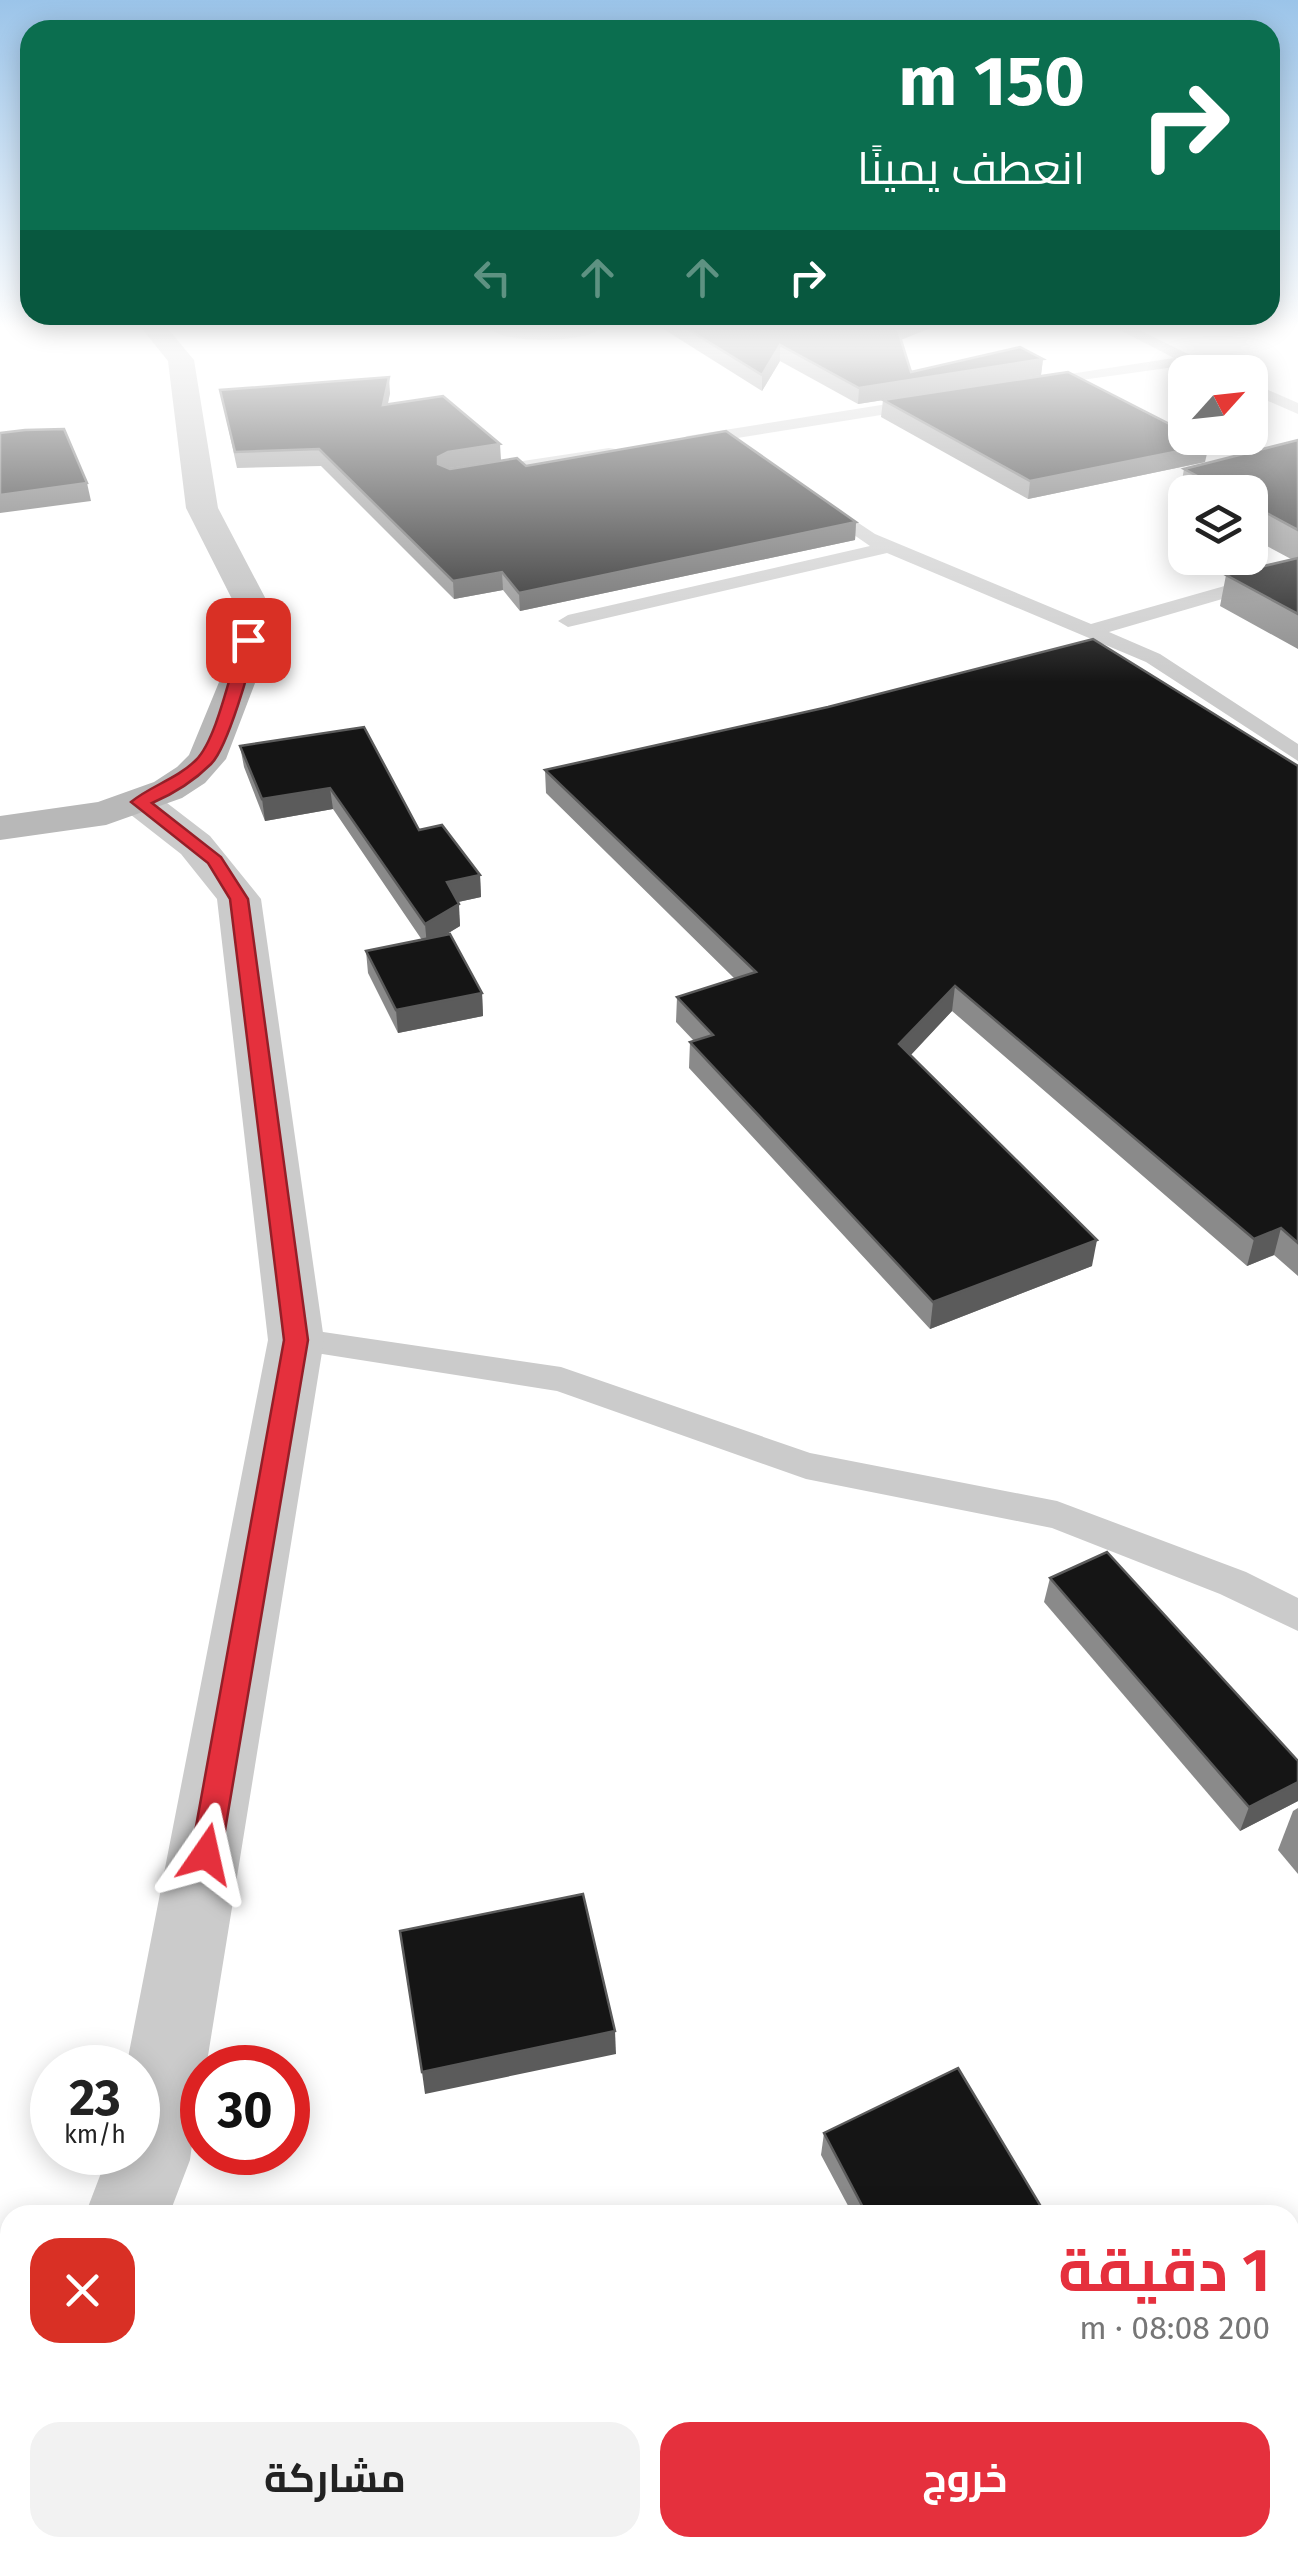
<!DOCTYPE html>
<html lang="ar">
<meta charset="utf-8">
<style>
body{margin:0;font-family:"Fira Sans",Cairo,sans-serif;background:#f2f2f2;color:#222;direction:rtl;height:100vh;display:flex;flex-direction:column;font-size:38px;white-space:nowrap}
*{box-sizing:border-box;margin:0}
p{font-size:32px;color:#767676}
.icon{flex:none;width:55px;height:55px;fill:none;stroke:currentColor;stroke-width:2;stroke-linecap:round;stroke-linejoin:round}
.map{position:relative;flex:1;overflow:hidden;direction:ltr}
.sheet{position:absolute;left:0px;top:2205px;width:1300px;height:352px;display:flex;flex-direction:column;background:#fff;border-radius:30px 30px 0 0;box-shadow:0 5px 25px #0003;direction:rtl}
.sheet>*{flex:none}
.guide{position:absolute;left:20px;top:20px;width:1260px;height:305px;border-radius:30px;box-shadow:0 5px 25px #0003;direction:rtl;background:#0b6e4f;color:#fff;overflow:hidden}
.needle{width:65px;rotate:63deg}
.fabs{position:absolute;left:1168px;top:355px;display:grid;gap:20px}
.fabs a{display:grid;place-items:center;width:100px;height:100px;border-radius:20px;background:#fff;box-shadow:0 5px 25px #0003;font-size:50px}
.speed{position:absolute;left:30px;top:2045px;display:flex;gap:20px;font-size:50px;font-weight:700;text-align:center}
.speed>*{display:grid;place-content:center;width:130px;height:130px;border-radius:50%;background:#fff;box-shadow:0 5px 25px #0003;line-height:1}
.speed small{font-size:25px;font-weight:400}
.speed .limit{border:15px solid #d22;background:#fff;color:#111}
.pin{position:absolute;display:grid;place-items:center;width:85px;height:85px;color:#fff;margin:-42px;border-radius:20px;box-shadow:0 5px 15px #0006}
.me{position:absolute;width:110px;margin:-55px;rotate:11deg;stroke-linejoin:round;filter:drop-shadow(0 0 8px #0008)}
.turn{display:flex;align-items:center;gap:35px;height:210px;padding:0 30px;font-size:45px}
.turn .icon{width:130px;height:130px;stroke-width:2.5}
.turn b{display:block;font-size:70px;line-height:85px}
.lanes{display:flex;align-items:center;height:95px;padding:0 30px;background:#0003;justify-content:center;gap:50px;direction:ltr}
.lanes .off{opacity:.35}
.round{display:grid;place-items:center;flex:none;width:105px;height:105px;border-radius:30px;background:#f2f2f2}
.head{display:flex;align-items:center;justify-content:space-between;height:170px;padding:0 30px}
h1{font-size:60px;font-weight:700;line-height:75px;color:#e5303d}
.action{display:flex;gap:20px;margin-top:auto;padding:20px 30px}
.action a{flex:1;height:115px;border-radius:30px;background:#e5303d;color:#fff;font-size:40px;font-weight:700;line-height:115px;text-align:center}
.action a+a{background:#f2f2f2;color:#222}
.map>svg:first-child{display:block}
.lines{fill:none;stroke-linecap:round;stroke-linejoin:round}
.lane{fill:#cbcbcb;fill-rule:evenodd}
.street{fill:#cbcbcb;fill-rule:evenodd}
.secondary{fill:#b8b8b8;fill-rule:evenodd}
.wall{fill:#8a8a8a}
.shaded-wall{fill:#5b5b5b}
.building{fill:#151515;stroke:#5b5b5b;stroke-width:2.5}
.route{fill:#e5303d;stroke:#951f28;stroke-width:2.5}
</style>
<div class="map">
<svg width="1298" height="2556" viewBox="0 0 1298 2556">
<rect width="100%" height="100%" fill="#fff"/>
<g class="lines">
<g class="lane">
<path d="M1110,325h19l96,47h-20l-16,-7 -158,22v-6l6,-2 137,-21z"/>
<path d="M1250,382l48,21v11l-48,-21z"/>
<path d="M925,398l6,1v8l-244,39 -9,-5 9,-5z"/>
<path d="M609,448l6,1v8l-131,20 -9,-5 9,-5z"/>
<path d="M821,498l54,36 216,90 207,-59v12l-189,55 51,22 138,90v17l-152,-99 -259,-109 -319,74 -10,-6 10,-6 302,-69 -55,-38 -3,-4z"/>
<path d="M296,1328l265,39 249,86 247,48 189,71 52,26v33l-78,-37 -168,-66 -246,-49 -249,-88 -273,-43 -5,-8 5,-8z"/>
</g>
<g class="street">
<path d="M484,325h122c-17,19 -104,21 -122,0z"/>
<path d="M140,790l14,3 56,43 51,63 63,441 -118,728h-4l-12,92 -21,55h-84l24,-63h29v-84h-12l142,-728 -51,-441 -36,-45 -55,-43 -6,-9 6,-9z"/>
</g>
<path class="secondary" d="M139,325h26l29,35 24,148 53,101 -11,61 -34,89 -21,24 -23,15 -76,27 -106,15v-24l98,-14 56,-20 23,-15 12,-12 35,-85 13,-61 -51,-101 -18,-147z"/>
</g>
<g class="wall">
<path d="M657,325h281l-37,15 10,32 132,-13 -2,16 -183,29 -78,-43 -18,30z"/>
<path d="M220,390l170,3 -2,11 113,56 -52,9 77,-3 330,56 -1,18 -335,71 -17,-21 -49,9 -133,-133 -84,2z"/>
<path d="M883,400l322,62 -177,37 -147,-82z"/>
<path d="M1298,440v209l-78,-43 6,-31 65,-16 -41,-22v-45h-65v9l-6,-3 5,-29z"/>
<path d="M240,746l179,84 61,45 1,22 -23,5 2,24 -15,9 37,58 1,23 -85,17 -30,-60 -2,-22 56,-11 -89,-131 -68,12 -21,-54z"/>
<path d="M1298,766v510l-24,-21 -27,11 -295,-255 -42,44 182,211 -162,63 -241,-261 1,-26 4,-1 -18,-19 1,-25 58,-18 -189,-186 -1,-23z"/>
<path d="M1050,1578l248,183v40l-58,30 -196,-229z"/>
<path d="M1298,1808v66l-20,-24 15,-39z"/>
<path d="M824,2133l222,82h-193l-32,-60z"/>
</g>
<g class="shaded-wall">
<path d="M902,325h36l-43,17 2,-15z"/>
<path d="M780,345v16l-18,30v-16z"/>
<path d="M1043,359l-2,16 -183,29 1,-16z"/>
<path d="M389,377l1,16 -6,28 -1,-16z"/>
<path d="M500,444l1,16 -52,8 -10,6 -1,-17 10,-5z"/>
<path d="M1209,445l-4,17 -177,37 2,-18z"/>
<path d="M87,483l4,18 -91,12v-18z"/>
<path d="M856,522l-1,18 -335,71 -1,-18z"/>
<path d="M502,572l1,18 -49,9 -1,-18z"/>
<path d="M330,788l3,21 -68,12 -3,-22z"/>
<path d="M480,875l1,22 -32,7 -2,-22z"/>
<path d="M459,904l1,22 -33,20 -2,-22z"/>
<path d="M955,986l-3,25 -55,59 2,-26z"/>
<path d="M482,993l1,23 -85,17 -2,-23z"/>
<path d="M1281,1228l-7,27 -27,11 7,-27z"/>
<path d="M1097,1240l-5,26 -162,63 3,-27z"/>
<path d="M1298,1782v19l-58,30 9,-24z"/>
<path d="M615,2031l1,23 -191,40 -3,-22z"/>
</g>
<g class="building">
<path d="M681,325h221l-5,2 14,45 109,-25 23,12 -184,29 -79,-43 -18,30z"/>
<path d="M1068,372l117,60v6h10l14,7 -179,36 -147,-81z"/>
<path d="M389,377l-6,28 60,-9 57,48 -52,8 -10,5v7l12,5 67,-11 9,8 200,-35 130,91 -337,71 -17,-21 -49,9 -134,-132 -84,3 -15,-62z"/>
<path d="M64,429l23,54 -87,12v-62l25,-3z"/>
<path d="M1298,440v90l-48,-26v-12h-22l-44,-23z"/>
<path d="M1298,558v56l-72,-39z"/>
<path d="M1093,639l205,127v477l-17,-15 -27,11 -299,-253 -56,58 198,196 -164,62 -243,-260 23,-7 -36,-38 79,-25 -211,-202 283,-63z"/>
<path d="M364,727l55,103 23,-5 38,50 -33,7 12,22 -34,20 -95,-136 -68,11 -22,-53z"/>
<path d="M450,934l32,59 -86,17 -30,-59z"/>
<path d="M1107,1552l191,209v21l-49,25 -199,-229z"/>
<path d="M583,1894l32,137 -193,41 -22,-141z"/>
<path d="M958,2068l88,147h-179l-43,-82z"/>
<path d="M306,2548h280l2,8h-281z"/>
</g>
<linearGradient id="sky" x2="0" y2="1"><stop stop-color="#9bc4e9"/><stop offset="0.48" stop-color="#fff"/><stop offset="1" stop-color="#fff" stop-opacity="0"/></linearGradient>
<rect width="1298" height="682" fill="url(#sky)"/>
<path class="route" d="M243,636l13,4c-5,25 -28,107 -45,124 -17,17 -38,30 -59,39l69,54 27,42 60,441 -87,514 -5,9 -10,4 -11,-4 -4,-9 93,-514 -54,-441 -22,-36 -77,-61c19,-16 46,-23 65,-42 22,-22 35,-94 47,-124z"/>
</svg>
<div class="fabs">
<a><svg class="needle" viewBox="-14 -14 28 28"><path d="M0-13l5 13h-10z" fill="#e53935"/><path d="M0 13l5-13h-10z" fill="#767676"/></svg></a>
<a><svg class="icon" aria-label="layers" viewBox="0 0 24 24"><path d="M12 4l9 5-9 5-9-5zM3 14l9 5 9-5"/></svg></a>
</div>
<div class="speed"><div>23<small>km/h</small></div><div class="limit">30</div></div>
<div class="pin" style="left:248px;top:640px;background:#d93025"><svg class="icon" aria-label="arrive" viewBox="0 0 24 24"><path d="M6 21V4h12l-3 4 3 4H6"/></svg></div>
<svg class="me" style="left:206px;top:1854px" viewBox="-20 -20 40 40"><path d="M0-17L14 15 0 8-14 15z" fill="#e5303d" stroke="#fff" stroke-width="4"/></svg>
<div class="guide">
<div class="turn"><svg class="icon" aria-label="right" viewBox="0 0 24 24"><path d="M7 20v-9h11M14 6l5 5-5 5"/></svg><div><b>150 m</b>انعطف يمينًا</div></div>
<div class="lanes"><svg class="icon off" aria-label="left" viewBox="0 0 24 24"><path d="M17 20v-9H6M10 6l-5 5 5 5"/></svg><svg class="icon off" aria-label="ahead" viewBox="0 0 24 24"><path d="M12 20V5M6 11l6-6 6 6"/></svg><svg class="icon off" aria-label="ahead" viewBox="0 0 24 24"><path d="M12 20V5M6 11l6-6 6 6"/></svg><svg class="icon" aria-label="right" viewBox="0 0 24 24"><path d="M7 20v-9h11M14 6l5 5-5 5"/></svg></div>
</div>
<section class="sheet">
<div class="head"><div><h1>1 دقيقة</h1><p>200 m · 08:08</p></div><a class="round" style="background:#d93025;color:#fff"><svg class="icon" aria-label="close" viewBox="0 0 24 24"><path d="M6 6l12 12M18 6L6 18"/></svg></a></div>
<div class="action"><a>خروج</a><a>مشاركة</a></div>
</section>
</div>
